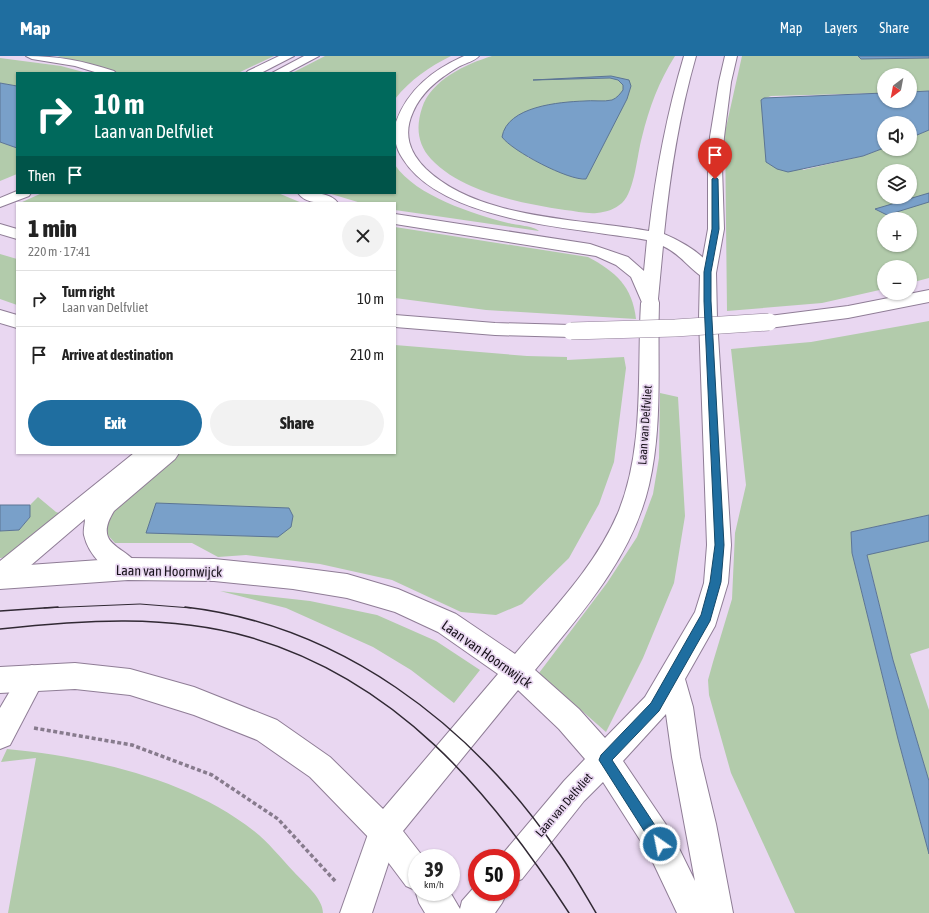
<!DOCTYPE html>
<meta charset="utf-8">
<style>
body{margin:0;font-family:"Asap Condensed",sans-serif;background:#f2f2f2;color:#222;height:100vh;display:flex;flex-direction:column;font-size:15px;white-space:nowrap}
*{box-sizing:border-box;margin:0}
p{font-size:13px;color:#767676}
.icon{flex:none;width:22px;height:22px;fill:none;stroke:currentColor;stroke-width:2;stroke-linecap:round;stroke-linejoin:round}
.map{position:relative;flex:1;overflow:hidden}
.sheet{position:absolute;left:16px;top:146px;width:380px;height:252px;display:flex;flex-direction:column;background:#fff;border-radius:0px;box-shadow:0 1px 3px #0004}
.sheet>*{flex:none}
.top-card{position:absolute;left:16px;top:16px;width:380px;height:122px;border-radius:0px;box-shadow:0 1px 3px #0004;background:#00695c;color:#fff;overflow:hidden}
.needle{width:26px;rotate:212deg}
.fabs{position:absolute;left:877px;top:12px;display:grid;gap:8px}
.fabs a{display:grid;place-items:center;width:40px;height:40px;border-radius:50%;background:#fff;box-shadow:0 1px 3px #0004;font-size:20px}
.speed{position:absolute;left:408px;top:793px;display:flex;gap:8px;font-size:20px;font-weight:700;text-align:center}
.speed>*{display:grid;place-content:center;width:52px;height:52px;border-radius:50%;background:#fff;box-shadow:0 1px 3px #0004;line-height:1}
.speed small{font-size:10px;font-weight:400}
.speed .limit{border:6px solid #d22;background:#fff;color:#111}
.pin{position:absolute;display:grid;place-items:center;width:34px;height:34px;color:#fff;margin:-41px -17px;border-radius:50% 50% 50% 0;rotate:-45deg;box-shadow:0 0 4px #0007}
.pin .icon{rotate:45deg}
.me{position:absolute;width:44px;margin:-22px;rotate:327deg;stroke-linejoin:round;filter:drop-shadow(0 0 3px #0008)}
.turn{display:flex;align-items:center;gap:14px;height:84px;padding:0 12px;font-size:18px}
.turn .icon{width:52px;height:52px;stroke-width:2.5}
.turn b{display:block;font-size:28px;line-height:34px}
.then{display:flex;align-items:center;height:38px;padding:0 12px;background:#0003;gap:8px;font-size:15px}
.round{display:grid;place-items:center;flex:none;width:42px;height:42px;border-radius:21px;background:#f2f2f2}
.summary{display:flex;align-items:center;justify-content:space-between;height:68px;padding:0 12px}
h1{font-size:24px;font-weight:800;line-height:30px}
.primary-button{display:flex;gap:8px;margin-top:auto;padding:8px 12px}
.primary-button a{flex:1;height:46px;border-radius:24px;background:#1f6ea0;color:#fff;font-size:16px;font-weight:800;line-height:46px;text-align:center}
.primary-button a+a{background:#f2f2f2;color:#222}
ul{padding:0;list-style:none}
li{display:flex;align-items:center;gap:12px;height:56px;padding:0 12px;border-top:1px solid #e0e0e0}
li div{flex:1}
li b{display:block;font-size:15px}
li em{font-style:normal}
header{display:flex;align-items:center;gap:24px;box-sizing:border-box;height:56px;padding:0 20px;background:#1f6ea0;color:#fff}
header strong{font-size:19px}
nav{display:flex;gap:22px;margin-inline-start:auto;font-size:14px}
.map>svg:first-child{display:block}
.green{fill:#b2cbab;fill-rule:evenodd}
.water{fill:#79a0c9;stroke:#5c7594}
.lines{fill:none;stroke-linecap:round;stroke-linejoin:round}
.minor-casing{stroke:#8f7d96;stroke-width:2}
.major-casing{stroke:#8f7d96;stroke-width:2}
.highway-casing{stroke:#8f7d96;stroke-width:2}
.path{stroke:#877b8d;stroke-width:3.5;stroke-dasharray:4 2.5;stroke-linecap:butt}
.minor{fill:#fff;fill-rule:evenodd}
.major{fill:#fff;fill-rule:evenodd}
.highway{fill:#fff;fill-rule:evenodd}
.tram-far1{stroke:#312934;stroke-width:1}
.tram{stroke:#312934;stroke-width:1.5}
.highway-bridge-casing{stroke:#8f7d96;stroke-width:18;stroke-linecap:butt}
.highway-bridge{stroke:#fff;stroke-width:17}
.route{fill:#1f6ea0;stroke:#144868}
.labels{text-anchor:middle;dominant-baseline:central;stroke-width:3.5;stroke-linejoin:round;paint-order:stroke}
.street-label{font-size:12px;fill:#17111a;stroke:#e9d7f1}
.near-street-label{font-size:14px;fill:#17111a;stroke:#e9d7f1}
</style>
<header>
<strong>Map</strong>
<nav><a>Map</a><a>Layers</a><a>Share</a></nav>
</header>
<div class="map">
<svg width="929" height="857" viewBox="0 0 929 857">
<rect width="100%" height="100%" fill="#e9d7f1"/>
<g class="green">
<path d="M57,0h217l-36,17h-120z"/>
<path d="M325,0h126c-22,11 -40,23 -56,43v-26h-103z"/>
<path d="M492,0h183c-16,25 -26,52 -33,81 -5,17 -7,54 -20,66 -7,6 -15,9 -25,10 -10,1 -22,-2 -32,-3 -33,-5 -64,-11 -94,-24 -14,-6 -30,-16 -40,-27 -14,-15 -15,-33 -9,-51 9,-28 44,-44 70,-52zM562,47l20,76 -55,-22 3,-47z"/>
<path d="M742,0h187v35l-19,1v-17h-26v18l-113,3 -10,4 42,70 60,-14 21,-8v1h26v-11l19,-8v148l-19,5v-16h-26v22l-62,14 -95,8 -2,-179zM884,115h26v26h-26zM884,163h26v26h-26z"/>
<path d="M0,2l61,8 26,7h-70v13l-17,-3z"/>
<path d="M0,86l17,6v26l-17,7z"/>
<path d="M395,109c21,31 78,49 113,58 8,2 26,3 31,8l-144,-21v-7h-34l-33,-10h67z"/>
<path d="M42,137h236l24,10h-282z"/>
<path d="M395,171l193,30c28,15 44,29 48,62l-150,-9 -91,-12z"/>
<path d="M0,198l17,5v46l-17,-6z"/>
<path d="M929,265v194l-78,17 1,21 46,186 31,115v59h-134l-64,-140 -22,-78 -1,-15 5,-18 19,-63 3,-66 11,-48 -15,-136 80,-7z"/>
<path d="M395,289l132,11 40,1v3l57,-3 2,11 -12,94 -15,42 -30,54 -47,46 -26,11 -35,-3 -69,-32 -72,-16 -74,-9 -28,2 -26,-14h-77l-10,-11v-10l11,-13 64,-56h215z"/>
<path d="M660,337l18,4 7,119 -11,67 -31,75 -37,74 -67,-59 68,-90 30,-46 16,-43 6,-36z"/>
<path d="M38,441l18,15 6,2 -52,43 -10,1v-27l19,-1 11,-13v-12z"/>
<path d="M929,485v107l-19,6 19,56v71l-36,-121 -26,-106z"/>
<path d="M220,535l90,10 67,14 59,26 44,29 -26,33 -43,-33 -38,-23 -87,-39z"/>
<path d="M7,693c82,8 180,29 247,82 14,11 27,27 40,41 9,10 29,26 29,41h-315l28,-155 -35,4z"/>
</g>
<g class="water">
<path d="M858,0h71v2l-68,1z"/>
<path d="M611,20l18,4 2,6 -4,13 -41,80c-17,2 -74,-28 -84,-42 5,-31 58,-35 82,-36 8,-1 20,1 28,-1 5,-2 8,-6 11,-10v-5l-5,-5 -8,-2 -77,2z"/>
<path d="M0,27l17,3v62l-17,-6z"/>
<path d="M929,35v39l-19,8v-15h-26v25l-21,8 -75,16 -11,-3 -11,-7 -5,-62 3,-2 120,-5v8h26v-9z"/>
<path d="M929,137v9l-42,13 -12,-6z"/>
<path d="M156,447l133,5 4,8 -2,11 -13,10 -132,-4z"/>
<path d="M0,449h30v12l-11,13 -19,1z"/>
<path d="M929,459v26l-62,14 26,105 36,121v73l-31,-115 -46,-186 -1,-21z"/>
</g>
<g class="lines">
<g class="minor-casing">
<g id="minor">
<path d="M0,254l17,5v13l-17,-5z"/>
<path d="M134,397h45l-4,6 -61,52c-23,37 15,34 26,58l-3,8 -9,3c-20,-7 -39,-23 -44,-45 -1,-5 1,-11 1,-16l-76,65 -9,3v-26z"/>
<path d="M32,609l9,4 4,9 -35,67 -10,4v-41l23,-39z"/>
<path d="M384,760l11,4 4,11 -27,82h-32l33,-93z"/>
</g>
</g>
<g class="major-casing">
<g id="major">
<path d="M279,0h15l-33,17h-15l2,-2z"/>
<path d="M304,0h15l-32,17h-15z"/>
<path d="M725,0h12l-6,26 -7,55 -2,30 2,62 -8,44 1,46 14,226 -3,38 -13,43 -30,53 8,28 7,50 16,67 17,89h-56l-28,-59 -46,-72 -19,19 -62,78 -11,5v-26l-11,-1 64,-76 21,-22 -26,-30 -41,-39 -115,141 21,27h-7v34h33l10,17 2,-8 15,-17v8h30l-5,11 -7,10h-70l-6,-10 -4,-13 -9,-4 -33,-44 -63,-65 -53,-37 -63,-25 -64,-20 -55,-6 -75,4v-26l75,-4 55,6 64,18 83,33 53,37 53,52 115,-135 -60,-42 -43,-20 -48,-14 -54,-9 -79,-8 -86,-1 -128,9v-22l128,-9 86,1 79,8 54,7 51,15 58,25 59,40c37,-44 80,-87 103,-141 27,-65 19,-142 23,-210l3,-4 6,-2 6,2 3,4c-2,60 4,123 -10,182 -17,73 -68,129 -114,185l44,39 26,29 40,-41 50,-85 9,-29 3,-38 -8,-226 1,-46 8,-44v-62l2,-30 9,-55zM666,658l6,43 23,124 -24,-49 -48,-71z"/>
<path d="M17,135v2h14l-2,3 -29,11v-9z"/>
</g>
</g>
<g class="highway-casing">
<g id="highway">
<path d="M26,0c33,0 57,5 88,15l2,2h-18l-23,-7 -43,-7z"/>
<path d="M464,0h15c-4,5 -13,7 -19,10 -19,11 -38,25 -47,46 -10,22 -4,40 13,57 54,51 153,49 223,62 7,-60 18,-118 35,-175h12c-17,59 -26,118 -32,178 19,8 41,21 52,39l-2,4c-5,1 -9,2 -13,-1 -14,-10 -21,-22 -38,-30l-5,53 1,4 -3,4 -6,2 -6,-2 -13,-30 -15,-12 -20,-9 -201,-32v-10l195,30 38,13 16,14 3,-31c-68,-12 -204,-17 -244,-81 -7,-10 -11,-25 -7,-37 12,-33 37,-52 68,-66z"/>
<path d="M298,137c12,0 32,-2 40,10 -12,0 -32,2 -40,-10z"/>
<path d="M0,168l17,5v10l-17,-5z"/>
<path d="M929,234v12l-81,16 -79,10 -6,-2 -3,-4 3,-4 6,-2 79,-10z"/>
<path d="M395,259l100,8 76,2 6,2 3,4 -3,4 -6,2 -76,-2 -100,-8z"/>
</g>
</g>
<path class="path" d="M34,672l98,17 80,30 66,44 58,63"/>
<use href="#minor" class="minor"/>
<use href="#major" class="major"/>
<use href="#highway" class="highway"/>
<path class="tram-far1" d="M44,552l96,-4 51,4"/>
<g class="tram">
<path d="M185,551c155,18 284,116 371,242 15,20 27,42 40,64"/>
<path d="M0,555l58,-4"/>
<path d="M0,573c82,-9 169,-15 249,8 146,42 241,153 320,276"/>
</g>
<g class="highway-bridge-casing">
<path id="highway-bridge" d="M571,275l104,-3 94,-6"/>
</g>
<use href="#highway-bridge" class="highway-bridge"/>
</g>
<path class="route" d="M715,121l3,2 1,50 -8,43v29l13,244 -3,37 -11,39 -51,90 -47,49 52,79 2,5 -2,4 -4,2 -5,-2 -56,-88 2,-5 50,-52 50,-88 9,-33 5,-37 -11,-244v-29l8,-43v-50z"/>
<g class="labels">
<g class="street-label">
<text transform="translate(645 369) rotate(-86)">Laan van Delfvliet</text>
<text transform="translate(564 749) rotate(-49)">Laan van Delfvliet</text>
</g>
<g class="near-street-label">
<text transform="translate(169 515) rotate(1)">Laan van Hoornwijck</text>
<text transform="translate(487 598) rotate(35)">Laan van Hoornwijck</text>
</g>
</g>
</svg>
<div class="fabs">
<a><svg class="needle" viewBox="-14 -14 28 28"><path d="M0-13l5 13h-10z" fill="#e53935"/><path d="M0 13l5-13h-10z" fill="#767676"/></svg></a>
<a><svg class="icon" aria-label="sound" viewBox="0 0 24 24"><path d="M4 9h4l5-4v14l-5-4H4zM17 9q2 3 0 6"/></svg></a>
<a><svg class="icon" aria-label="layers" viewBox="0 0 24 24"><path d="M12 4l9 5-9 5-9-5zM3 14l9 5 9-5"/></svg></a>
<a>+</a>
<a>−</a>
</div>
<div class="speed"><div>39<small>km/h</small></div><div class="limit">50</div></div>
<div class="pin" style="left:715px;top:123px;background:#d93025"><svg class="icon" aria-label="arrive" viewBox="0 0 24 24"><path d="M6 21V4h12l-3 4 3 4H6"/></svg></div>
<svg class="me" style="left:660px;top:788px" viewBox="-20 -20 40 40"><circle r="17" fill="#1f6ea0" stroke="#fff" stroke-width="3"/><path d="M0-11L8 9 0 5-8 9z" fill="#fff"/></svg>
<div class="top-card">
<div class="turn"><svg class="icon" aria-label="right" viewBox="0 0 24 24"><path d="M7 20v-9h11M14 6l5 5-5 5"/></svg><div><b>10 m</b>Laan van Delfvliet</div></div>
<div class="then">Then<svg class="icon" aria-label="arrive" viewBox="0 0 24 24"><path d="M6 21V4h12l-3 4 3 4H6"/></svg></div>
</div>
<section class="sheet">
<div class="summary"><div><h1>1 min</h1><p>220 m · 17:41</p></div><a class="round"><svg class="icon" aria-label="close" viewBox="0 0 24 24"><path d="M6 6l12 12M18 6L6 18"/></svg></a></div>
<ul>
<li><svg class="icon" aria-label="right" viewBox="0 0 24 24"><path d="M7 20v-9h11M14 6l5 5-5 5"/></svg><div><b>Turn right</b><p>Laan van Delfvliet</p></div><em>10 m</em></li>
<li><svg class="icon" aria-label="arrive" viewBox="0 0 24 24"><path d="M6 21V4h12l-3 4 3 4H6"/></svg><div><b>Arrive at destination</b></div><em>210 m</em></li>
</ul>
<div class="primary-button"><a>Exit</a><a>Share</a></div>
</section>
</div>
